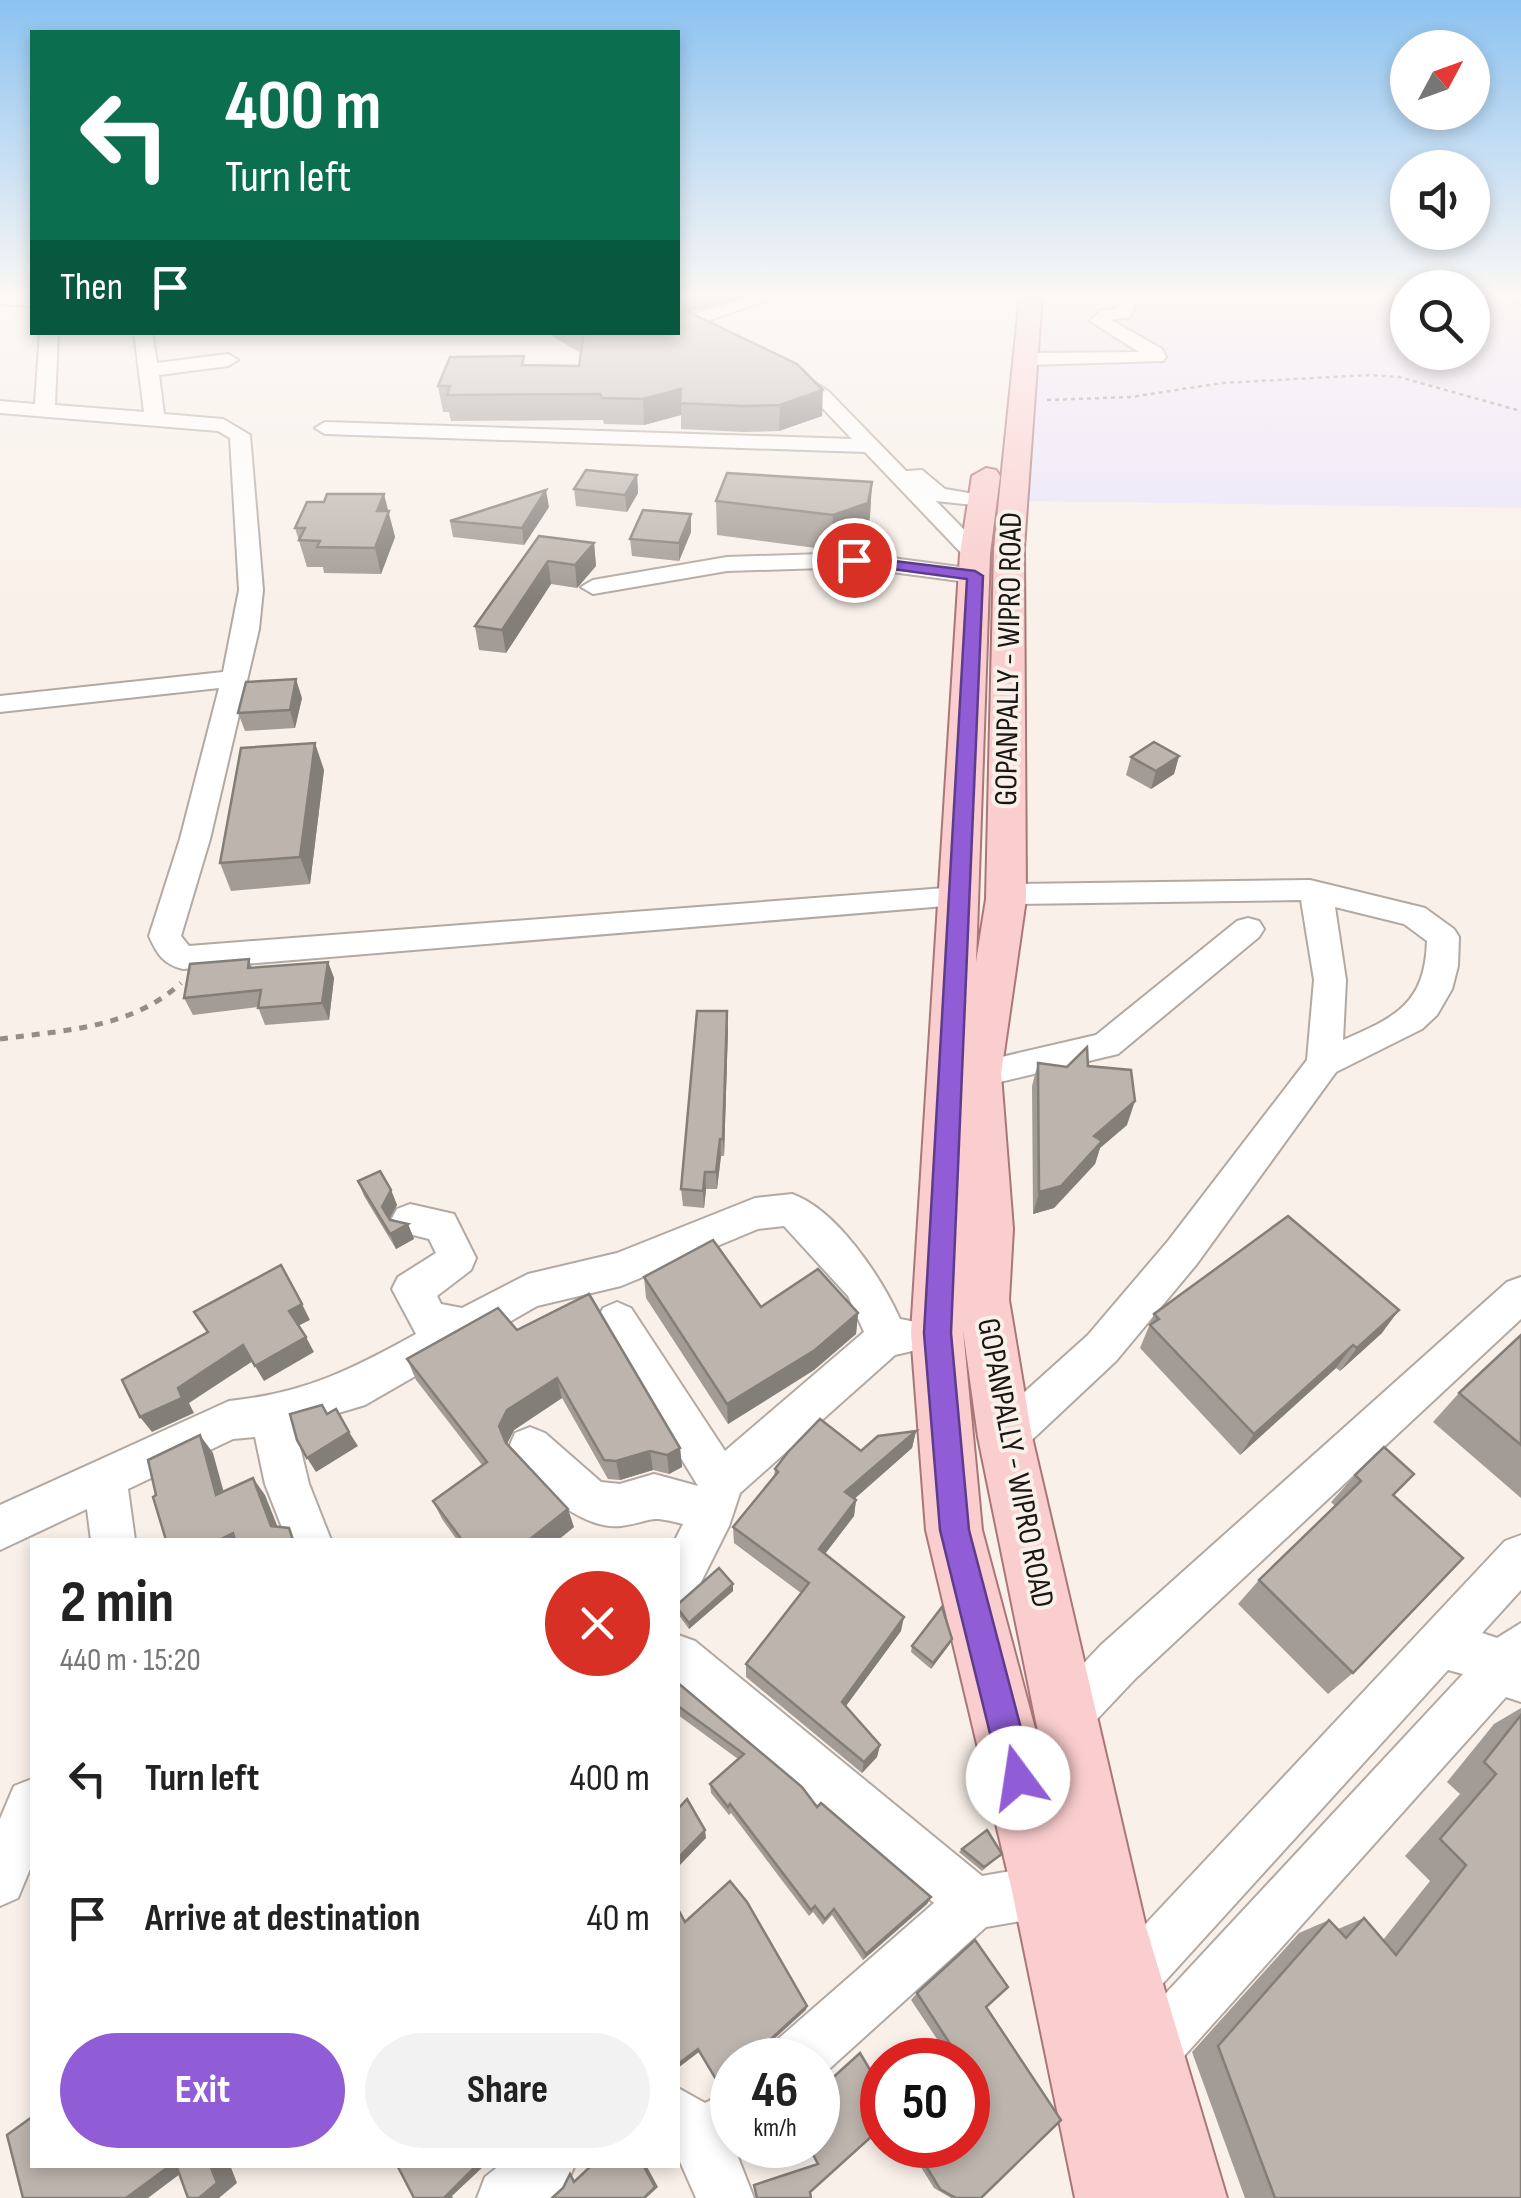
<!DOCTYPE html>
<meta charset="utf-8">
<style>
body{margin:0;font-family:"Sofia Sans Condensed",sans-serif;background:#f2f2f2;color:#222;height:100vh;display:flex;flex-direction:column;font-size:38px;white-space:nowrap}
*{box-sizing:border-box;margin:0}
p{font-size:32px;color:#767676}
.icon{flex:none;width:55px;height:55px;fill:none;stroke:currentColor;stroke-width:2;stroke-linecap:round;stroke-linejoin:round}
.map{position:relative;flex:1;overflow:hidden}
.side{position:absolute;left:30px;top:1538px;width:650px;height:630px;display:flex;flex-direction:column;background:#fff;border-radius:0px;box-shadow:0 5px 15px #0003}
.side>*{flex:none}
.top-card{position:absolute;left:30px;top:30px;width:650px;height:305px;border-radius:0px;box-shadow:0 5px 15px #0003;background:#0b6e4f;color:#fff;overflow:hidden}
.needle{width:65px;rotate:49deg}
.tools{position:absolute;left:1390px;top:30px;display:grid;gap:20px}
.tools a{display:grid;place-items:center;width:100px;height:100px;border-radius:50%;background:#fff;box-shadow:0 5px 15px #0003;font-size:50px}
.speed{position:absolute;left:710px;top:2038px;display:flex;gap:20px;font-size:50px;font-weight:700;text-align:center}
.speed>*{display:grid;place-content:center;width:130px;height:130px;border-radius:50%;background:#fff;box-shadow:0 5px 15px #0003;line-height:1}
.speed small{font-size:25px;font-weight:400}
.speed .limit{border:15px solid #d22;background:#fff;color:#111}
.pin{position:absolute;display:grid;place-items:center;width:85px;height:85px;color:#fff;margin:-42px;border:5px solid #fff;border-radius:50%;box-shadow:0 2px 10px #0007}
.me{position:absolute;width:110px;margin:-55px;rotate:346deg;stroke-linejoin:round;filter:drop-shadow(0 0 8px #0008)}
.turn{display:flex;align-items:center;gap:35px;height:210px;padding:0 30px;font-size:45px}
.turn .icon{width:130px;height:130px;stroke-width:2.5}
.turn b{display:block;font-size:70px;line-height:85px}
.then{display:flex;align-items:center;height:95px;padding:0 30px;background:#0003;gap:20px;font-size:38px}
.round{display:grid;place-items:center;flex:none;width:105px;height:105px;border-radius:52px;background:#f2f2f2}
.headline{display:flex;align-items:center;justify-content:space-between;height:170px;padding:0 30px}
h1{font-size:60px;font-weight:700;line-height:75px}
.button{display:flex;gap:20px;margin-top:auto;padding:20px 30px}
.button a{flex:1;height:115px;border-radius:60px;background:#905dd6;color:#fff;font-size:40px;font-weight:700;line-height:115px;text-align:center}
.button a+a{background:#f2f2f2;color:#222}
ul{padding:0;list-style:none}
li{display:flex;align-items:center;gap:30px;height:140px;padding:0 30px}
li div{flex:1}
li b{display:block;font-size:38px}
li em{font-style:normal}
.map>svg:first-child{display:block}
.education{fill:#eae4fa}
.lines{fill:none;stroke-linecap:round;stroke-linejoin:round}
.minor-casing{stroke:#b2a9a2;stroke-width:4}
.major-casing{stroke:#a97778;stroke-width:4}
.path-far1{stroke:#948e89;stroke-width:2.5;stroke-dasharray:4 4;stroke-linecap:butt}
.path{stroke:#948e89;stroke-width:5;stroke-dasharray:8 8;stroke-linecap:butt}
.minor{fill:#fff;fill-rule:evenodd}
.major{fill:#facdce;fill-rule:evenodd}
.wall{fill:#a39b95}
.shaded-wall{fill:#847e79}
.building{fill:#bdb4ad;stroke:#847e79;stroke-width:2.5}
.route{fill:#905dd6;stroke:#5e3c8b;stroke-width:2.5}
.labels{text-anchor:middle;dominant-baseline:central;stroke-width:8;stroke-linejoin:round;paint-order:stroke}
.street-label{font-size:32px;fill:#191613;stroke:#f9f0e9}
</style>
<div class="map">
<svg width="1521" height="2198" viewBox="0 0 1521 2198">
<rect width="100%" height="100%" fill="#f9f0e9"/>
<path class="education" d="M1029,295h378l1,57h64l1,-57h48v213l-509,-7z"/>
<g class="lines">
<g class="minor-casing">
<g id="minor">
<path d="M0,295l32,1v10l-32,-2z"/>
<path d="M756,295l20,2 -86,30h-12v-8z"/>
<path d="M1505,295h16v9z"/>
<path d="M1128,296l9,5 -7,16 -19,3 51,29 4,8 -3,4 -138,4 -10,-6 10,-6 114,-1 -49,-31 10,-10 17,-3 5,-11z"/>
<path d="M40,332h18l-3,73 89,7 -10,-80h18l5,31 71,-9 10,6 -10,6 -69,9 5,39 59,5 27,16 13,155 -4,39 -49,210 -29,97 8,10 769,-59 11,3 4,7 -4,7 -786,65c-20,-5 -26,-15 -34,-33l31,-97 39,-151 -219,24v-16l223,-24 16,-82 -9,-152 -12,-7 -218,-18v-12l35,3z"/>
<path d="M786,365l42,26 78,80 16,-1 23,19 47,8 3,5 -3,5 -56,-6 47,48 4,5 -4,5h-16l-102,-107 -540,-18 -10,-6 10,-6 527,17 -38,-40 -35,-24 -3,-4z"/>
<path d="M854,553l121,16 12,7 -12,7 -121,-16 -127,4 -134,23 -12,-7 12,-7 134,-23z"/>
<path d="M1310,880l115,28 29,21 5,8 -1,29 -6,23 -15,26 -15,14 -86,43 -140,193 -80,96 -96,90 -15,6 -15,-6 -6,-14 6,-14 98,-88 80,-94 139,-181 7,-80 -13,-80 -294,4 -11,-3 -4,-7 4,-7 11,-3zM1335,907l69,17 23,17c-2,63 -31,76 -84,99l3,-60z"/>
<path d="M1248,918l11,3 5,8 -5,8 -141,117 -139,33 -12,-4 -5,-9 5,-9 129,-30 141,-114z"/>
<path d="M792,1194c45,16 89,83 108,125l21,4 6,13 -6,13 -26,6 -155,138 -11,33 -35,70 -16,6 -3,-62 8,-16c-37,-10 -28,-3 -62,2 -39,5 -97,-45 -112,-79l6,-14 15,-6 15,6 56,49 19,2 34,-10 44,12 -101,-166 6,-12 14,-6 14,6 94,143 139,-119 -16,-36 -64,-70 -26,3 -137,57 -84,20 -172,99 -70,21 14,58 22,56h-44l-22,-56 -10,-47 -22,2 -105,50 7,51h-44l-4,-31 -87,41v-45l229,-104c76,-8 122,-31 187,-67l-24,-45 6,-12 38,-24 -7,-14 -32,-8 -6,-11 6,-11 13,-5 44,10 22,44 -5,12 -34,26 4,8 21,4 66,-34 89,-21 138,-55z"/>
<path d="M1521,1277v42l-386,360 -52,55 -17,7 -17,-7 -7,-17 7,-17 52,-55 406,-363z"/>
<path d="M1521,1535v55l-39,43 15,5 24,-15v79l-15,-5 -338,377 -20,8 -20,-8 -8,-20 8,-20 335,-360 -15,-4 -301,331 -19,8 -19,-8 -8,-19 8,-19 396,-422z"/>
<path d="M678,1635l17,6 287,235 63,-11 18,8 8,18 -8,18 -18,8 -59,10 -168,152v-19h-49l8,-20 157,-137 -256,-215z"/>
<path d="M32,1779v85l-14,34 -18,8v-87l14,-33z"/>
<path d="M678,2088l27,15 27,-14v56h12l-8,7 18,46h-58l-18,-41z"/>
<path d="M500,2165h75l-9,20 -15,13h-74l8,-21z"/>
</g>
</g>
<g class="major-casing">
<path id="major" d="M1020,295h22l-18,253 2,351 -25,175 12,155 -4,71 23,137 114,490 81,271h-76l-5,-20 5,20h-76l-63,-307 -86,-361 -15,-197 49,-779 12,-78 14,-8 10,2 4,6 -10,78 -14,408 10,-63 8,-351zM963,1330l15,107 67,329 -63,-236z"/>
</g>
<path class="path-far1" d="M1047,400l84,-3 91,-14 147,-8 30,2 122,34"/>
<path class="path" d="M0,1039c64,-9 131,-10 181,-56"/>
<use href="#minor" class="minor"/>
<use href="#major" class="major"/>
</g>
<g class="wall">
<path d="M678,295h74l-63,17 133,104 -43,15 -35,1 -63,-3v-14l-37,10 -40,-1 -1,-4 -152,1 -2,-9h-6l-5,-26 87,-21 54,1 2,-13 -36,-21h133z"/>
<path d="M637,475l1,18 -11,19 -51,-6 -2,-17z"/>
<path d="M872,482l-2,34 -4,22 -35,12 -114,-15 -1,-34z"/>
<path d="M549,507l-25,38 -71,-8 -3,-16z"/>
<path d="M387,511l8,26 -14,37 -57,-1 -1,-6h-16l-12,-39z"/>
<path d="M691,514v18l-12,29 -47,-5 -2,-17z"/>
<path d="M539,536l55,7 2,23 -19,22 -26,-4 -45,69 -27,-3 -4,-24z"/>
<path d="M302,698l-7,30 -50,3 -7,-18z"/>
<path d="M1179,756l-5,18 -23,15 -25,-14 5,-18z"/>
<path d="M324,770l-14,114 -79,7 -11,-28z"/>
<path d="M249,959l3,9 76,-6 6,16 -5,42 -64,5 -7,-18 -65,8 -9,-17z"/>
<path d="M728,1029l-4,127h-3l-4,33h-11l-2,19 -21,-2 -2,-17z"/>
<path d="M1038,1063l29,4 21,-1 39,59 -27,23 -5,16 -41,44 -21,6 -1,-128z"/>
<path d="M358,1181l33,9 6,15 -8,13 19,6 6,15 -18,10 -32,-53z"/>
<path d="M644,1277l117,30 97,6 -2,21 -42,36 -86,54 -82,-126z"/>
<path d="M1154,1314l228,19 -42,38 -4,-3 -96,87 -100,-107z"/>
<path d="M517,1330l163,118 2,19 -13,7 -16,-4 -33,10 -12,-1 -46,-81 -48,32 -7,13 67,84 -16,13h-101l-15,-21 -9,-18 49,-36 -66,-85 -9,-21z"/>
<path d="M1521,1335v163l-88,-76 26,-29z"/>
<path d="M916,1431l-4,17 -58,51 2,1 -2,16 -29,38 76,77 -55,75 34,39 -3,12 -15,16 -116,-96v-13l55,-71 -67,-50 -1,-16 41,-50 1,-8 86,-18z"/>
<path d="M1414,1474l-21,22 -40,177 -25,21 -90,-90 21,-24 76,-74 -4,-4 24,-27z"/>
<path d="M733,1584v7l-44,38 -11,-15v-10z"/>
<path d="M952,1639l-3,6 -18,24 -20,-17 1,-6z"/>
<path d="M678,1683l139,124 114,90 -4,7 -64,56 -31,-45 -9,10 -10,-13 -4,4 -78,-103 -2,2 -18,-22 -1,-9 28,-25 -60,-44z"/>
<path d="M1521,1708v490h-276l-53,-146 107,-119 30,-13 9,9 26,-11 19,22 47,-59 -25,-25 55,-62 -13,-12 47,-58z"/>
<path d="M962,1849l40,5 -20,17 -23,-19z"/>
<path d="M917,1993l69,14 -5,191h-30l-17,-10 -27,-43h61v-85h-17l-40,-60z"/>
</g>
<g class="shaded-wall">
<path d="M685,295h67l-66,18z"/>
<path d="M681,389v26l-37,10 -1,-26z"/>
<path d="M823,390l-1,26 -43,15 1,-26z"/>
<path d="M637,475l1,18 -11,19 -2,-17z"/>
<path d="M872,482l-2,34 -4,22 -35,12 2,-35z"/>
<path d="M546,490l3,17 -25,38 -2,-17z"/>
<path d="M384,494l11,43 -14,37 -6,-26 2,-37z"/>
<path d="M691,514v18l-12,29v-18z"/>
<path d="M594,543l2,23 -19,22 -2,-23z"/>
<path d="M548,561l3,23 -45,69 -4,-23z"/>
<path d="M296,679l6,19 -7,30 -5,-18z"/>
<path d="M315,743l9,27 -14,114 -10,-27z"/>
<path d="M1179,756l-5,18 -23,15 5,-18z"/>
<path d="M328,962l6,16 -5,42 -7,-17z"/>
<path d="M727,1011l1,18 -4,127 -1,-17z"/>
<path d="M1135,1101l-8,24 -27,23 -5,16 -41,44 -21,6 6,-22 55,-56z"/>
<path d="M720,1139l1,17 -4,33 -1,-17z"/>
<path d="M705,1172l1,17 -2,19 -1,-17z"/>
<path d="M391,1190l6,15 -9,17 -6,-15z"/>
<path d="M408,1224l6,15 -18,10 -6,-15z"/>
<path d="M302,1304l8,16 -12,6 -9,-15z"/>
<path d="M1399,1310l-17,23 -42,38 17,-23z"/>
<path d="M858,1313l-2,21 -42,36 -86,54 -1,-20z"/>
<path d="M306,1337l8,15 -50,29 -9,-15z"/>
<path d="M243,1345l10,16 -64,42 5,10 -42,19 -12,-15 38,-29z"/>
<path d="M1353,1345l-17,23 -96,87 14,-21z"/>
<path d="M557,1378l5,20 -48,32 -8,16 -7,-20 8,-16z"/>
<path d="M916,1431l-4,17 -69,61 2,-17z"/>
<path d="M349,1432l9,14 -42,26 -9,-14z"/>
<path d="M200,1435l13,18 16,58 -13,-16z"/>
<path d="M680,1448l2,19 -13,7 -2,-19z"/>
<path d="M650,1451l3,19 -33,10 -4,-19z"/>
<path d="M253,1478l12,17 18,45 -12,-14z"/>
<path d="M856,1500l-2,16 -37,48 2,-15z"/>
<path d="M568,1509l6,18 -16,13h-29z"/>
<path d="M233,1533l6,7h-20z"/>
<path d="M733,1584v7l-44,38v-6z"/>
<path d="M904,1617l-3,14 -61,83 2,-12z"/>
<path d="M952,1639l-3,6 -18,24 2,-6z"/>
<path d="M880,1745l-3,12 -15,16 2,-11z"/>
<path d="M705,1830l1,8 -27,28 -1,-8z"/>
<path d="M931,1897l-4,7 -64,56 3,-6z"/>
<path d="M807,2006l-1,4 -55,50h-3z"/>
<path d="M698,2049l1,3 -21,16v-4z"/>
<path d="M171,2165h21l-44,33h-22z"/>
<path d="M210,2165h20l7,18 -18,15h-20z"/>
<path d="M477,2165h8l-33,31 1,2h-9z"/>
<path d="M643,2165h3l12,22 -12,11h-2z"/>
</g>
<g class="building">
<path d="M678,307l119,57 26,26 -43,15 -37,1 -63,-3 1,-14 -38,10 -41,-1 -2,-4 -153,1 3,-9h-12l12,-29 74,-1 -2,9 57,1 5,-34h94z"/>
<path d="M586,470l51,5 -12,20 -51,-6z"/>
<path d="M727,473l145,9 -4,21 -35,12 -117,-14z"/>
<path d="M546,490l-24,38 -72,-7z"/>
<path d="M327,494h57l-7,17h12l-14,37 -58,-1 3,-6 -21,-1 6,-12h-10l12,-26h17z"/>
<path d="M643,510l48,4 -12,29 -49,-4z"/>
<path d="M539,536l55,7 -19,22 -27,-4 -46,69 -27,-4z"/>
<path d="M296,679l-6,31 -52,3 8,-31z"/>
<path d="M1154,742l25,14 -23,15 -25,-14z"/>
<path d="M315,743l-15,114 -80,6 21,-115z"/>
<path d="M249,959l-1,9 80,-6 -6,41 -64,5 3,-18 -77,8 6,-34z"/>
<path d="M697,1011h30l-4,128h-3l-4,33h-11l-2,19 -22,-2z"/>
<path d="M1087,1047l1,19 43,4 4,31 -41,35 8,5 -41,45 -22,6 -1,-129 29,4z"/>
<path d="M380,1171l11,19 -9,17 8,13 18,4 -18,10 -32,-53z"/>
<path d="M1288,1216l111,94 -42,38 -4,-3 -99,89 -104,-109 9,-6 -5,-5z"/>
<path d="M713,1240l48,67 57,-38 40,44 -43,37 -88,54 -83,-127z"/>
<path d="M281,1265l21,39 -13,7 17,26 -51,29 -12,-21 -65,43 4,10 -42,19 -18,-37 86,-48 -14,-20z"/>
<path d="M589,1294l91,154 -13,7 -17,-4 -34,10 -12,-1 -47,-82 -50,32 -8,16 7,17 62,66 -39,31h-67l-29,-39 54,-39 -80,-103 91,-51 19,22z"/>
<path d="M1521,1335v110l-62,-52z"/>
<path d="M322,1405l5,9 9,-5 13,23 -42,26 -10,-18 -7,-26z"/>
<path d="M820,1419l41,32 17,-15 38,-5 -71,61 11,8 -37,49 85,68 -62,85 38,43 -16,17 -118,-98 63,-81 -76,-56 45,-55 -3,-3 13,-17z"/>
<path d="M200,1435l16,60 37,-17 18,48 18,2 4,12h-58l-2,-7 -14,7h-53l-13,-43 3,-2 -8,-35z"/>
<path d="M1384,1447l30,27 -21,21 70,63 -110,115 -94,-93 102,-99 -6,-6z"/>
<path d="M719,1568l14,16 -44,39 -11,-14v-5z"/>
<path d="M942,1607l10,32 -19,24 -21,-17z"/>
<path d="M678,1683l124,104 15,20 4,-4 110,94 -65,57 -32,-45 -9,10 -10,-13 -4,4 -81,-106 -2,3 -18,-23 34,-30 -66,-48z"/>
<path d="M1521,1715v483h-246l-57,-152 111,-126 17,18 18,-20 32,37 70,-90 -26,-26 56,-65 -12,-12z"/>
<path d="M687,1799l18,31 -27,28v-49z"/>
<path d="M987,1830l15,24 -18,13 -22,-18z"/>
<path d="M730,1881l17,21 60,104 -59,54h-16v14l-12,12 -22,-37 -20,15v-155l7,13z"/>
<path d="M975,1940l33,47 -22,20 75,113 -80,78h-25l-16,-9 -27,-44h55v-85h-14l4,-4 -41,-63z"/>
<path d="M860,2053l22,37v37l-72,65 1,6h-54l-3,-13 64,-21 -10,-19h10v-54z"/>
<path d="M32,2117v48h139l-45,33h-103l-16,-63z"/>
<path d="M176,2165h34l7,18 -18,15h-11z"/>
<path d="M397,2165h80l-33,33h-30z"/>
<path d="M592,2165h51l12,22 -11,11h-92l11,-10 7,-14 4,8z"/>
</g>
<linearGradient id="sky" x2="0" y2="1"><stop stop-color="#8bc2f0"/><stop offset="0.49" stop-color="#fcf8f5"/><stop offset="1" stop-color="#fcf8f5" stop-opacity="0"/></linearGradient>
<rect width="1521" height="602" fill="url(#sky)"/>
<path class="route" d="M854,556l121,15 8,5 -32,757 18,197 65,248 -5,12 -11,4 -12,-4 -5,-12 -61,-248 -16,-197 43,-754 -119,-16 -2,-3z"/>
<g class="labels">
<g class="street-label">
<text transform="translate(1009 659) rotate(-89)">GOPANPALLY - WIPRO ROAD</text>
<text transform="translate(1015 1463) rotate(79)">GOPANPALLY - WIPRO ROAD</text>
</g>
</g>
</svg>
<div class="tools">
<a><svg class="needle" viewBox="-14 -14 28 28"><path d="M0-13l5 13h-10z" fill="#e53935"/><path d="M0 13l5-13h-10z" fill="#767676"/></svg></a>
<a><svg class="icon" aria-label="sound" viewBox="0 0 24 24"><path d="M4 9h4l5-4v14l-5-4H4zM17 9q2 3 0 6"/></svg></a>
<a><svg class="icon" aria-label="search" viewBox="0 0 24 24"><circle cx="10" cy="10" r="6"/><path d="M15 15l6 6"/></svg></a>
</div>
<div class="speed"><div>46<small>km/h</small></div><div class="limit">50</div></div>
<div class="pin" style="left:854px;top:560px;background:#d93025"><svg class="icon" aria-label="arrive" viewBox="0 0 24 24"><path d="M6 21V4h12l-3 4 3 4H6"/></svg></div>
<svg class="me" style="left:1018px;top:1778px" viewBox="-20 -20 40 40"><circle r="19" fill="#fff"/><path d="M0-13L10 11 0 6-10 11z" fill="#905dd6"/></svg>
<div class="top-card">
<div class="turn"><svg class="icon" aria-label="left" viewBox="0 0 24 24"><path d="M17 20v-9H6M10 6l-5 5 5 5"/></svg><div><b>400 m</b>Turn left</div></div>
<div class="then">Then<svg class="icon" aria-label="arrive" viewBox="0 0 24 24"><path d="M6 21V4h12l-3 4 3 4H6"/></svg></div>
</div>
<section class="side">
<div class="headline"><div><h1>2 min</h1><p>440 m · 15:20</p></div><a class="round" style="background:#d93025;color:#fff"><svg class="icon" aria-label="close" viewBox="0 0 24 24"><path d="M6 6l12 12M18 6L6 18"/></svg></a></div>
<ul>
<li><svg class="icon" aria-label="left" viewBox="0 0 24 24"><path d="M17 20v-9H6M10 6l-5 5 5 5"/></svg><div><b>Turn left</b></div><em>400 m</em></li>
<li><svg class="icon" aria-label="arrive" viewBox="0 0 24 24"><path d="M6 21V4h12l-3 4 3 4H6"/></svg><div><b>Arrive at destination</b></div><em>40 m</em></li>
</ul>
<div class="button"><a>Exit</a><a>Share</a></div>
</section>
</div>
